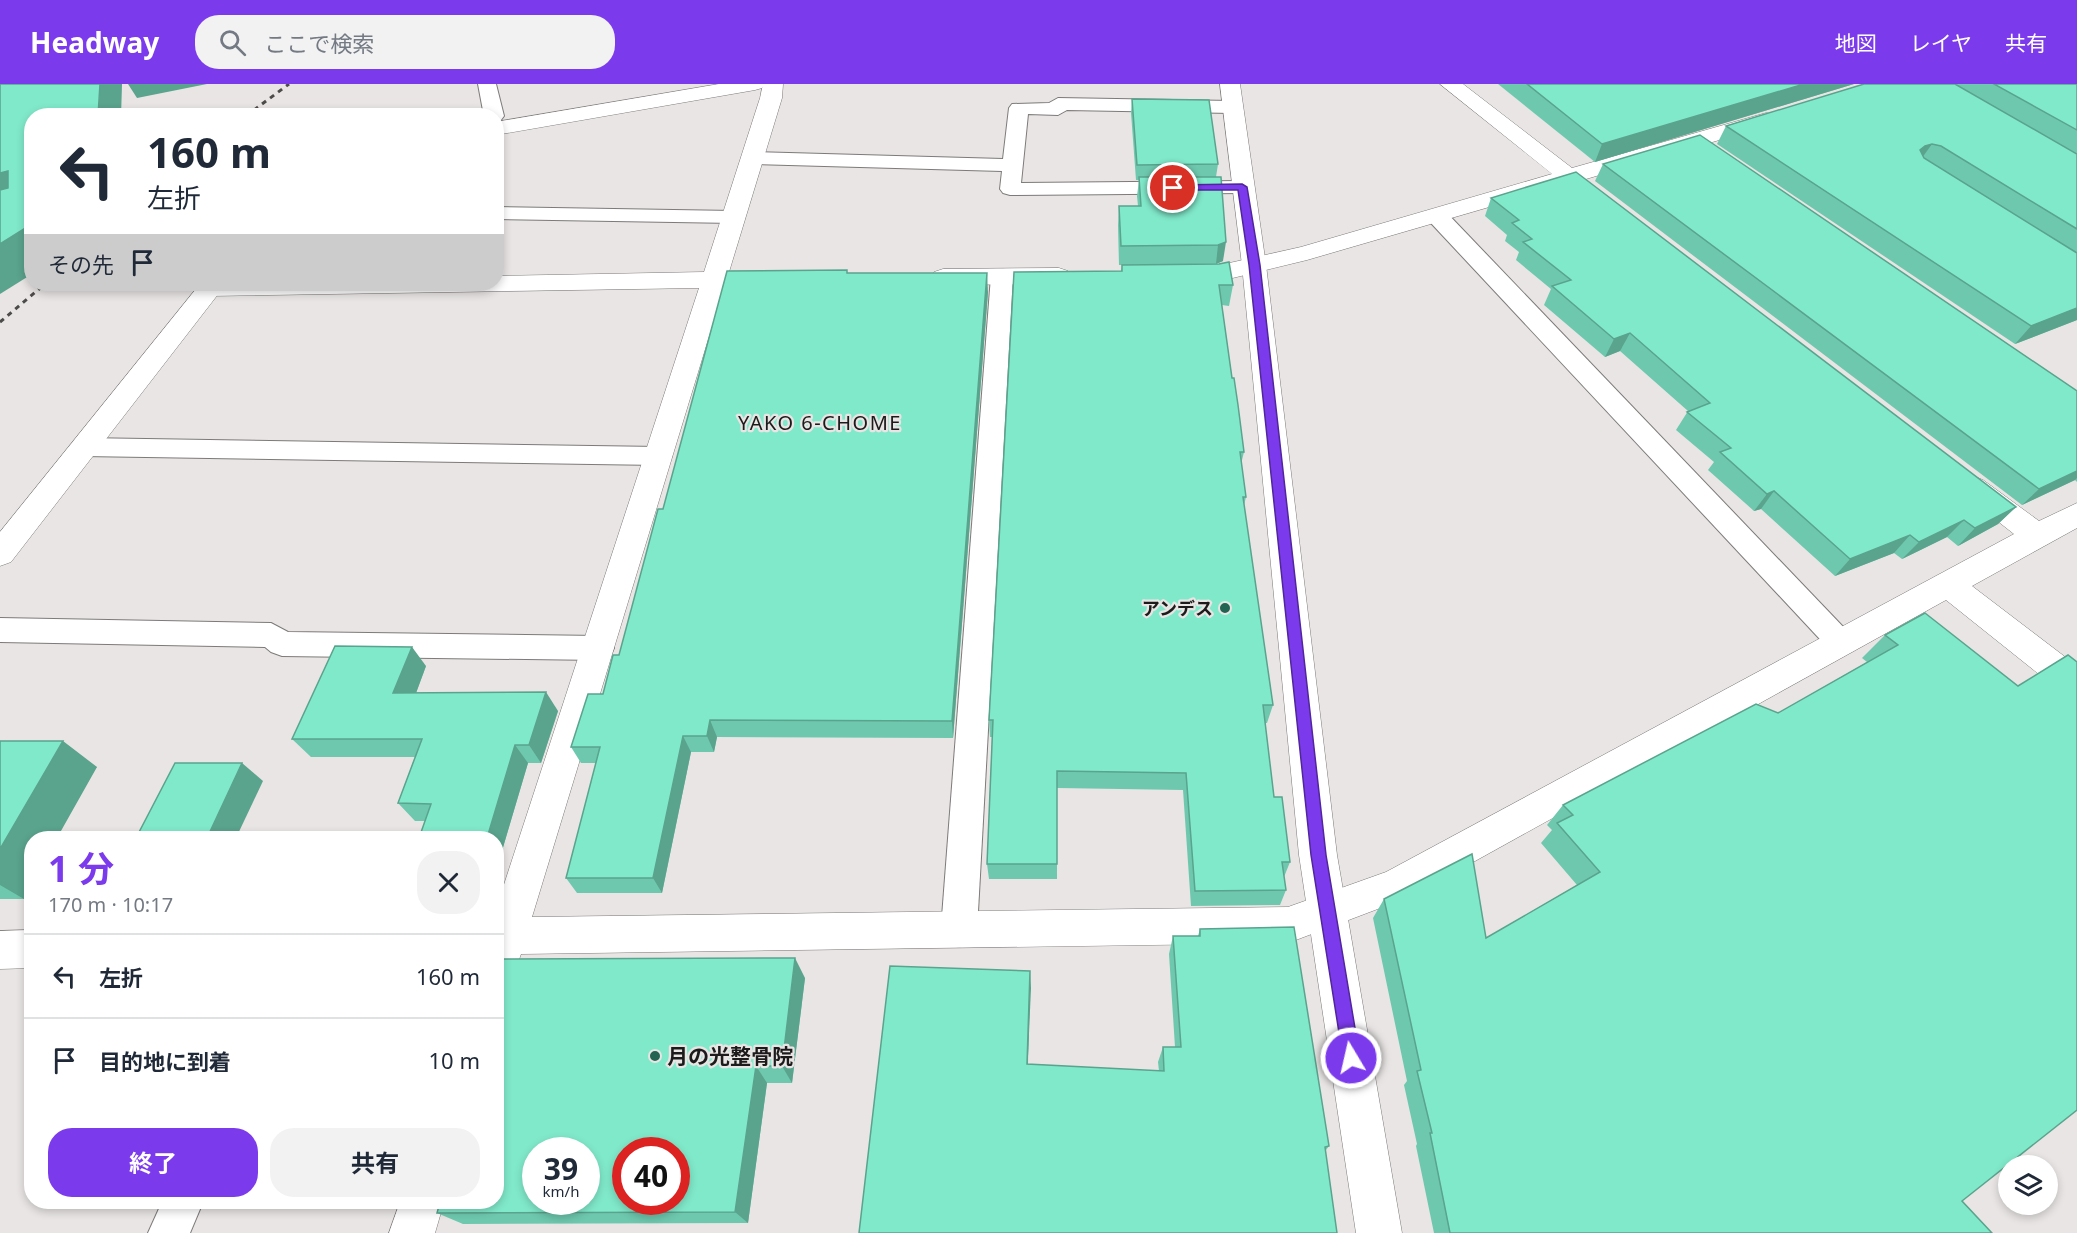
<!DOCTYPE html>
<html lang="ja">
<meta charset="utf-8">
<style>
body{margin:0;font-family:"Noto Sans","Noto Sans JP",sans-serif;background:#f2f2f3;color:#1f2937;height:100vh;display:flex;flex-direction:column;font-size:22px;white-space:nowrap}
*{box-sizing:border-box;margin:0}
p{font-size:20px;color:#747a83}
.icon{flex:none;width:33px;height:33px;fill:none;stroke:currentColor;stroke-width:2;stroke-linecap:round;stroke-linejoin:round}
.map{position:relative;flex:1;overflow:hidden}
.drawer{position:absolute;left:24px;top:747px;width:480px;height:378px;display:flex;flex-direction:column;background:#fff;border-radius:24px;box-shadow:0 3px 9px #0003}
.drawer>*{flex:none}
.hud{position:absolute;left:24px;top:24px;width:480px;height:183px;border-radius:24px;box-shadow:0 3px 9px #0003;background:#fff;color:#1f2937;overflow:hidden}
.tools{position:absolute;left:1998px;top:1071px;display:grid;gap:12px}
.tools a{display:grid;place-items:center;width:60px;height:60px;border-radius:50%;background:#fff;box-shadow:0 3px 9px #0003;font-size:30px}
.speed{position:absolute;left:522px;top:1053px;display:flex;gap:12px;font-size:30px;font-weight:700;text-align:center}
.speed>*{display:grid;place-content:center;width:78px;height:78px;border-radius:50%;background:#fff;box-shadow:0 3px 9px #0003;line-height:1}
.speed small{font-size:15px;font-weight:400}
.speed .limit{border:9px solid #d22;background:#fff;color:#111}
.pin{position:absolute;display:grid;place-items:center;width:51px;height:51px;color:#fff;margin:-26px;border:3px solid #fff;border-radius:50%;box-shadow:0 2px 6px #0007}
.me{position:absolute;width:66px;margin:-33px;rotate:351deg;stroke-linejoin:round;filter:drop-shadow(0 0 4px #0008)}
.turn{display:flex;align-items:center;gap:21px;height:126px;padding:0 24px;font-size:27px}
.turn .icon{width:78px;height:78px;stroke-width:2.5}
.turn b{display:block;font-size:42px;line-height:51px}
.then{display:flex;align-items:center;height:57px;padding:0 24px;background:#0003;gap:12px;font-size:22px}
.round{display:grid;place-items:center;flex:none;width:63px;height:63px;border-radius:24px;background:#f2f2f3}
.overview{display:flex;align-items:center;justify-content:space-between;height:102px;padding:0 24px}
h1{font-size:36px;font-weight:700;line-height:45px;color:#7c3aed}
.cta{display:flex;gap:12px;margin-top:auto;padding:12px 24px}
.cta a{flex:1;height:69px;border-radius:24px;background:#7c3aed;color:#fff;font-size:24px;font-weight:700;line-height:69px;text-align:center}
.cta a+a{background:#f2f2f3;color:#1f2937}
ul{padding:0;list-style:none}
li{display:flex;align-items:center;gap:18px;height:84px;padding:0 24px;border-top:2px solid #e0e1e3}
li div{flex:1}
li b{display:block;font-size:22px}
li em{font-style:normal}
header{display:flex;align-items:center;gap:36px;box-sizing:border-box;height:84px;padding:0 30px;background:#7c3aed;color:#fff}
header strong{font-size:28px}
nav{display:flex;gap:33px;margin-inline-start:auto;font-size:21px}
.search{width:420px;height:54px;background:#f2f2f3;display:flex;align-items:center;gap:15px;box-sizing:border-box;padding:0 21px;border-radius:24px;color:#747a83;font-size:22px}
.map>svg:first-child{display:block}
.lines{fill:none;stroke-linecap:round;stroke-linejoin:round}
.service-casing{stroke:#7d7a79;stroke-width:2}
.minor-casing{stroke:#7d7a79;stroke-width:1}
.tertiary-casing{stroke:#7d7a79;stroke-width:1}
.service{fill:#fff;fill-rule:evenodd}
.minor{fill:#fff;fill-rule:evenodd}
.tertiary{fill:#fff;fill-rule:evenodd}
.rail{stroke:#4d4b4a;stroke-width:3;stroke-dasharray:5 5;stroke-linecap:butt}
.wall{fill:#6ec8ae}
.shaded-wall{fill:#5aa38d}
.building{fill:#80e9ca;stroke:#5aa38d;stroke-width:1.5;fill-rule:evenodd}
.route{fill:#7c3aed;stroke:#51269a;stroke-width:1.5}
.poi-dot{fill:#226352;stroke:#e8e5e4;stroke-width:2}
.labels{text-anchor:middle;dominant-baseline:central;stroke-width:4.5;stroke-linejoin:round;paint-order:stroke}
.poi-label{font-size:18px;font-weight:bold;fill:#1c1a1a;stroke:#e8e5e4;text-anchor:end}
.neighbourhood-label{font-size:20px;letter-spacing:1.5px;fill:#1c1a1a;stroke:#e8e5e4}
.near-poi-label{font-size:21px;font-weight:bold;fill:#1c1a1a;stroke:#e8e5e4;text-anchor:start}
</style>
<header>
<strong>Headway</strong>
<div class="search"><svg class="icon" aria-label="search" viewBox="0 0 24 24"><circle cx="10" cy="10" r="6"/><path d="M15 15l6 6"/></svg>ここで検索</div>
<nav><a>地図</a><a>レイヤ</a><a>共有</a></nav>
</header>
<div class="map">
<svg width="2077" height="1149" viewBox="0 0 2077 1149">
<rect width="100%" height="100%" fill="#e8e5e4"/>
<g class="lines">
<g class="service-casing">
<g id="service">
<path d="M478,0h18l8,32 -3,4 -5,1v-5h-12z"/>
<path d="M1058,14l174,3 7,2 3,4 -3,4 -7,2 -165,-3 -9,5 -30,-1 -7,69 222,-2 7,2 3,4 -3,4 -7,2 -233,2 -7,-2 -3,-4 2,-18 -249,-7 -7,-2 -3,-4 3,-4 7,-2 250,7 6,-51 3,-4 37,-1z"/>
<path d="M496,123l238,4 8,1 3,5 -3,5 -8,1 -238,-4z"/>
<path d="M1437,126l8,1 405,423 5,8 -5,8 -10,4 -10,-4 -401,-429 -3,-5 3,-5z"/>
<path d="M1002,185l8,2 3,5 -36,654 -6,12 -12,5 -12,-5 -6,-12 50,-654 3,-5z"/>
<path d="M83,354l576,9 9,3 4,6 -4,6 -9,3 -576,-9 -9,-3 -4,-6 4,-6z"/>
<path d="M0,534l271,5 17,9 311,4 11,4 4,8 -4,8 -11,4 -317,-4 -11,-4 -6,-5 -265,-5z"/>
<path d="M162,1118h41l-13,31h-42z"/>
</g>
</g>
<g class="minor-casing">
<g id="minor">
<path d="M763,0h20l-1,14 -53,174 39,-1 9,3 3,5 -3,5 -53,3 -192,630 756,-10 98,-35 628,-338 -51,-40 -5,-7 5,-7 10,-4 10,4 56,41 38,-18v25l-105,58 105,80v33l-12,-4 -119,-95 -534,296 -124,47 -767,11 -11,31 -14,5v-81l203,-621 -490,8 -9,-3 -4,-5 3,-4h297v-8l208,-4 56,-174z"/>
<path d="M1440,0h23l109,84 194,-55 8,1 3,5 -3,5 -188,55 7,8 -3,5c-11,3 -16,0 -25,-7l-258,75 -91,22 -39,-3 -3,-5 3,-5 39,-3 85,-19 251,-73z"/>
<path d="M1059,184l9,3 3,5 -3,5 -9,3 -116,1 -9,-3 -3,-5 3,-5 9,-3z"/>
<path d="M32,846v38l-32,1v-38z"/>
<path d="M400,1118h44l-9,31h-46z"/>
</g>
</g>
<g class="tertiary-casing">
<g id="tertiary">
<path d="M719,0h46l-3,4 -7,2 -259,45v-13z"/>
<path d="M1220,0h20l26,181 71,590 65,378h-46l-57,-378 -57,-590z"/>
<path d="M200,200h26l-215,278 -11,4v-34z"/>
</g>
</g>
<use href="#service" class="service"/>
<use href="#minor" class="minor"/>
<use href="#tertiary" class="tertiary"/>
<g class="rail">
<path d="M246,32l43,-32"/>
<path d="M0,238l45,-38"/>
</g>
</g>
<g class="wall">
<path d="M1498,0h356l-259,78z"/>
<path d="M1864,0h213v236l-62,24 -298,-200 9,-18z"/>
<path d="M1132,15l86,65 -2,13 7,84 -7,3 -97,1 -1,-40 1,-19h19l-1,-10 2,-16h-3l-5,-67z"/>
<path d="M1603,80l474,227v91l-2,-2 -53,25 -427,-324z"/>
<path d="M1491,114l525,309 -18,17 -40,22 -11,-9 -45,22 -8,-6 -59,23 -74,-67 -7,2 -46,-41 6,-8 -38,-32 12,-19 -68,-60 -15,6 -61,-52 7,-16 -35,-29 3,-8 -14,-11 2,-6 -22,-19z"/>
<path d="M1122,181l111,20 -4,21 -7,-1 10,73 12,74 -3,12 5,33 -2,8 29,200 -6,18h-2l9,74 16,65 -6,15 2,13 -6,15 -89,1 -8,-116 -126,-2v91h-68l-2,-15 5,-127h-2l-1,-17 132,-449z"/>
<path d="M848,189l140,19 -35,446 -236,-1 -3,15h-23l-29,141h-85l-11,-15 30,-115h-15l-10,-16 32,-53 16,-39 44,-146z"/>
<path d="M1925,529l37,588 30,32h-558l-18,-87 1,-2 -13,-59 3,-4 -34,-163 11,-19 102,39 91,-53 -36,-42 11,-13 -5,-5 16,-20 215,-92 89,-51 -5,-4 23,-23z"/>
<path d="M426,582l-10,27 142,18 -17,52h-13l-32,108v-33l-71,-17h-10l-17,-18 17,-46h-104l-19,-18z"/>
<path d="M0,657l97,26 -65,71v47l-8,14h-24z"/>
<path d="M1200,845l129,217 -3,4 -467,83 171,-262 -2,93 131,7 -1,-9 5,-15h12l-6,-93 4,-18h25z"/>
<path d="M805,894l-13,105h-25l-19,140 -285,1 -26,-11z"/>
</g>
<g class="shaded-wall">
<path d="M100,0h22l-1,32h-23z"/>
<path d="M128,0h79l-70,14z"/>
<path d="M1804,0h50l-259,78 7,-18z"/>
<path d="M1932,60l-13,18 1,-12 5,-4z"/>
<path d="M8,87l24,30 -32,10v-38z"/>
<path d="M32,140v50l-32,20v-50z"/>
<path d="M1226,158l-3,19 -7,3 2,-19z"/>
<path d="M987,189l1,19 -35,446 -1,-17z"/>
<path d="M2077,224v12l-62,24 16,-18z"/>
<path d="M1630,249l-10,18 -15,6 9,-18z"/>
<path d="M2077,387v7l-2,2 -53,25 17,-16z"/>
<path d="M1774,407l-13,18 -7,2 13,-17z"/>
<path d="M2016,423l-18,17 -40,22 17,-18z"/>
<path d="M1964,436l-17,17 -45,22 17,-17z"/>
<path d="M1910,451l-16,18 -59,23 15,-17z"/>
<path d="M412,563l14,19 -17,46 -16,-19z"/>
<path d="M546,608l12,19 -17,52 -12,-18z"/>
<path d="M710,636l7,17 -3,15 -7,-16z"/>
<path d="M683,652l8,16 -29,141 -9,-15z"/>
<path d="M63,657l34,26 -40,71h-25v47l-8,14 -24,-14v-36z"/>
<path d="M515,661l13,18 -32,108v-33h-9z"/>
<path d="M242,679l21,18 -27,57h-29z"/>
<path d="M795,874l10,20 -13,105 -10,-17z"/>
<path d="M1030,887l1,17 -4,91v-15z"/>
<path d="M756,982l11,17 -19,140 -13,-11z"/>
</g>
<g class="building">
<path d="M0,0h100l-2,32h-66v108l-32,20v-54l8,-2v-17l-8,2z"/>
<path d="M1527,0h277l-202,60z"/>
<path d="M1864,0h91l122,70v75l-136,-83 -9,-2 -7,2 -5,4 4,8 153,95v55l-46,18 -305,-200z"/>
<path d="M1994,0h83v46z"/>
<path d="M1132,15l77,1 9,64 -81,1z"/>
<path d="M1700,51l377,256v80l-38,18 -436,-325z"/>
<path d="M1576,88l440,335 -41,21 -11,-8 -45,22 -9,-7 -60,24 -76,-68 -7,3 -47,-42 11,-4 -44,-36 23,-9 -80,-70 -16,6 -62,-53 19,-6 -48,-38 9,-3 -20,-16 7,-3 -28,-22z"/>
<path d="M1139,93h82l5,65 -8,3 -97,1 -2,-40h22z"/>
<path d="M1229,178l4,23h-14l13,93h2l4,27 6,47h-4l6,45h-3l30,208h-10l11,92h8l8,65h-8l4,28 -91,1 -9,-118 -129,-2v93h-70l6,-144h-4l25,-448 108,-1v-6l97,-1z"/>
<path d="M847,186v3h140l-35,448 -242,-1 -3,16h-24l-30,142h-87l34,-131h-29l17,-53h15l10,-39h6l39,-146h5l64,-238z"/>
<path d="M1925,529l93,73 50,-31 9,7v448l-115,91 30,32h-542l-20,-100h2l-15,-62 4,-1 -37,-171 88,-45 14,84 114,-66 -43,-49 16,-8 -10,-10 193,-101 22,9 120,-68 -13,-10z"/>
<path d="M335,562l77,1 -19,46 153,-1 -17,53h-14l-28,93h-68l12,-34 -33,-1 24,-64h-130z"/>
<path d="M0,657h63l-63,108z"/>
<path d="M175,679h67l-35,75h-71z"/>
<path d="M1294,843l35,219 -4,1 12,86h-478l31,-267 140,5 -3,93 137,7 -1,-24h18l-8,-111h27v-7z"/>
<path d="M795,874l-13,108h-26l-21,146 -298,1 3,-11h56v-243zM536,1066h50v52h-50zM626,1066h50v52h-50z"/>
</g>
<path class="route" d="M1242,100l5,3 13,78 66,590 34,203 -3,6 -6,2 -6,-2 -2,-6 -32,-203 -62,-590 -11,-75h-65l-5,-2 5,-3z"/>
<g class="poi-dot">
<circle cx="1225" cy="524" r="6"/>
<circle cx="655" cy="972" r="6"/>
</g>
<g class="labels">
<g class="poi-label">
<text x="1213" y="524">アンデス</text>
</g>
<g class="neighbourhood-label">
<text x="820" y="338">YAKO 6-CHOME</text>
</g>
<g class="near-poi-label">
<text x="667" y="972">月の光整骨院</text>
</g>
</g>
</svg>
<div class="tools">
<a><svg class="icon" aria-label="layers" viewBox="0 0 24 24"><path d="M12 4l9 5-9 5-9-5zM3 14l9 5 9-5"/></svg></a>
</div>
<div class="speed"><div>39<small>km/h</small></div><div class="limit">40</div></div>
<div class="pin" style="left:1173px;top:104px;background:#d93025"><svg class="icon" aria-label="arrive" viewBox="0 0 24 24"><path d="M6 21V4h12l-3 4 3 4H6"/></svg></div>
<svg class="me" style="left:1351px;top:974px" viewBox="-20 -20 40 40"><circle r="17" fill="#7c3aed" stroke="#fff" stroke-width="3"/><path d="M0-11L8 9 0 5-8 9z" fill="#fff"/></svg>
<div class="hud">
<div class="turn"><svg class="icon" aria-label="left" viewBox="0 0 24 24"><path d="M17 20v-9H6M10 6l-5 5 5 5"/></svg><div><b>160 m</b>左折</div></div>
<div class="then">その先<svg class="icon" aria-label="arrive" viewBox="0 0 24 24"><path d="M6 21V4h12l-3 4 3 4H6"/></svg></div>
</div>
<section class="drawer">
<div class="overview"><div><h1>1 分</h1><p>170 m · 10:17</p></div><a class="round"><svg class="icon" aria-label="close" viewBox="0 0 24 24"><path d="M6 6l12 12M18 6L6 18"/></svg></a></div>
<ul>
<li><svg class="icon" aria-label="left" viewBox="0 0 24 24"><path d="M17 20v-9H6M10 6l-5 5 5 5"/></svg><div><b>左折</b></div><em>160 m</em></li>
<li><svg class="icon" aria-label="arrive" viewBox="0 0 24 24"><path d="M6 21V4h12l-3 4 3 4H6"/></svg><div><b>目的地に到着</b></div><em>10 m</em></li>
</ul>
<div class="cta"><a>終了</a><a>共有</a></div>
</section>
</div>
